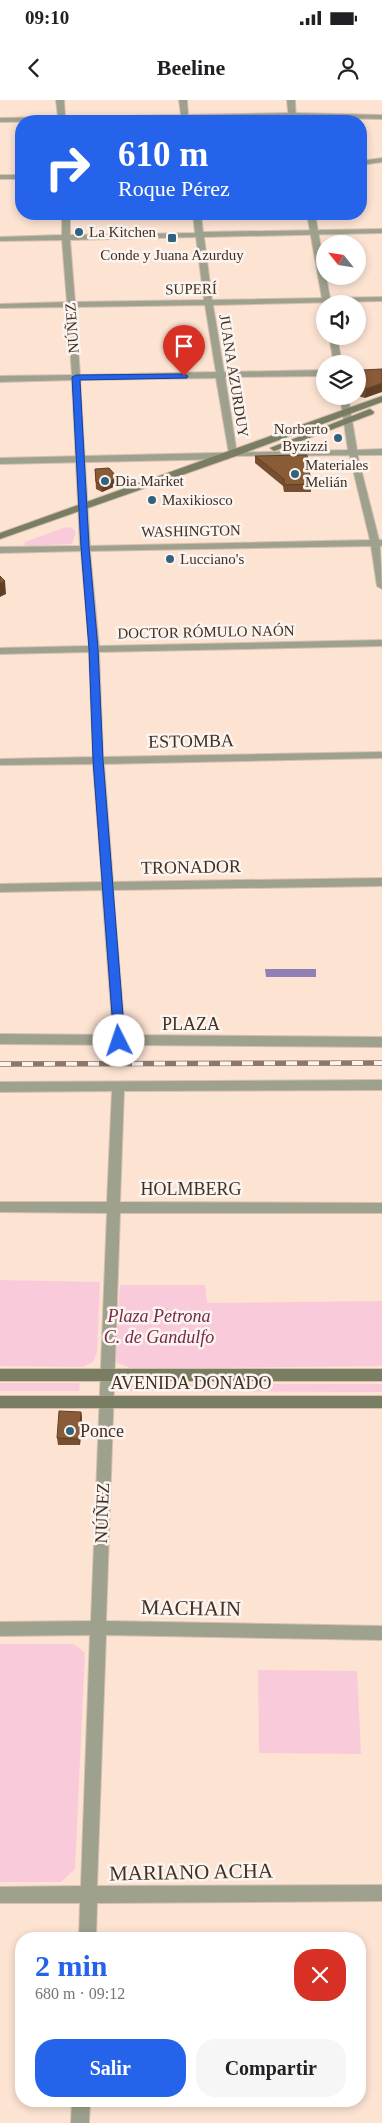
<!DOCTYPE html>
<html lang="es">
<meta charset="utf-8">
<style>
body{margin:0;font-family:Georgia,serif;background:#f6f6f6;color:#202124;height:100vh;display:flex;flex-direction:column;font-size:19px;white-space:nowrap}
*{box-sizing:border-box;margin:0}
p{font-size:16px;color:#757577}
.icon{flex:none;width:28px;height:28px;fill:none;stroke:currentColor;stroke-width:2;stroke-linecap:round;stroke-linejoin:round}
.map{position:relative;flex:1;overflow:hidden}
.panel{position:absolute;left:15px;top:1832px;width:351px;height:175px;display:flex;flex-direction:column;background:#fff;border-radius:20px;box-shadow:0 2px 8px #0003}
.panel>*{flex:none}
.guide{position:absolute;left:15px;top:15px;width:352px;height:105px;border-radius:20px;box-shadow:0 2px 8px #0003;background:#2563eb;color:#fff;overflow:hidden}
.needle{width:32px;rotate:300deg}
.buttons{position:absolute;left:316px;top:135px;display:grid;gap:10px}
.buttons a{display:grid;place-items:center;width:50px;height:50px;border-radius:50%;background:#fff;box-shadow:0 2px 8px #0003;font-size:25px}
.pin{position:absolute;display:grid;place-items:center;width:42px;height:42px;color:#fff;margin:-51px -21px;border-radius:50% 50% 50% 0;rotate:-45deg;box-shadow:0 0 5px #0007}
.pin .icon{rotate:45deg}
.me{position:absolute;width:55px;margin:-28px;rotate:356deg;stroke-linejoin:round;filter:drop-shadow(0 0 4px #0008)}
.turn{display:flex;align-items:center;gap:18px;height:105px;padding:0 20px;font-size:22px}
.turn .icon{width:65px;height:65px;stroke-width:2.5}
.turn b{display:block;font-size:35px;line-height:42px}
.round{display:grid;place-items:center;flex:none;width:52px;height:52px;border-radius:20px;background:#f6f6f6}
.summary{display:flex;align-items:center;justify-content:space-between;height:85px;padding:0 20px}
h1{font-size:30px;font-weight:700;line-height:38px;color:#2563eb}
.button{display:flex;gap:10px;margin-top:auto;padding:10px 20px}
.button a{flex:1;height:58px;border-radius:20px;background:#2563eb;color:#fff;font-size:20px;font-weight:700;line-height:58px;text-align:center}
.button a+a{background:#f6f6f6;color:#202124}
.status{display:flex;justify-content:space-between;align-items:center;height:35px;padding:0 25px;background:#fff;direction:ltr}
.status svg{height:14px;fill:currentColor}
header{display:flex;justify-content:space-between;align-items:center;height:65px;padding:0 20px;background:#fff;font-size:22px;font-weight:700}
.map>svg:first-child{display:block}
.green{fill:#f9cbda}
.water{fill:#8f80b5}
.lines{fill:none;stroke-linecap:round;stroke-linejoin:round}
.minor-casing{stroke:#d6bfaf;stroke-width:2}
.tertiary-casing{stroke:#d6bfaf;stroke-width:2}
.secondary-casing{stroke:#d6bfaf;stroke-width:2}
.minor{fill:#9da18e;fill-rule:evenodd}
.tertiary{fill:#9da18e;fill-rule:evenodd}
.secondary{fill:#797e63;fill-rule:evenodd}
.rail-casing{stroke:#8b786a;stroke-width:5.5}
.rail{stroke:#fcf4ee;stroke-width:4;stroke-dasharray:11;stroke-linecap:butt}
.wall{fill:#774e2f}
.shaded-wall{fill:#614026}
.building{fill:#8a5b37;stroke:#614026}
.route{fill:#2563eb;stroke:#184099}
.poi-dot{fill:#316380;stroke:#fcf4ee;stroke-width:2}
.labels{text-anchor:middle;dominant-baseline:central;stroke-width:5;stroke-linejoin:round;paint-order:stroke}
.far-poi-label{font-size:15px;fill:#403025;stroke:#fcf4ee;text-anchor:start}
.far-street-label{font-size:15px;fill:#403025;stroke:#fcf4ee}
.street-label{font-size:18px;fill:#403025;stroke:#fcf4ee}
.park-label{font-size:18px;font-style:italic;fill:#752a4a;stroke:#fcf4ee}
.poi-label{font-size:18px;fill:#403025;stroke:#fcf4ee;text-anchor:start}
.near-street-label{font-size:21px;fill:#403025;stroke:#fcf4ee}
</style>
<div class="status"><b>09:10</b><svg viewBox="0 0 49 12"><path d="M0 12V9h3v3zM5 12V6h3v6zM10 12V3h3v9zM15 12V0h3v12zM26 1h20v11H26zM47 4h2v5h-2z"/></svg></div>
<header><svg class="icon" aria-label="back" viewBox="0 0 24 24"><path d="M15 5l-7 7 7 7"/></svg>Beeline<svg class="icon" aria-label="person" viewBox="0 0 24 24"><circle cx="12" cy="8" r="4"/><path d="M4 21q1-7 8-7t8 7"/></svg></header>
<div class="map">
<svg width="382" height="2023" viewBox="0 0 382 2023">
<rect width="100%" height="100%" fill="#fce3d2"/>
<g class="green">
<path d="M66,427l6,1 4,4 -4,12 -44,2 -4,-1 1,-3z"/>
<path d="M0,1180l100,2 -3,70 -4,10 -10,5 -83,-1z"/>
<path d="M120,1185h85l2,18 175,-2v65l-249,3 -16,-6 -2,-7z"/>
<path d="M0,1283h80l-1,8h-79z"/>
<path d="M127,1284h255v8l-255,-1z"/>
<path d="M0,1544h74l11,9 -10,216 -14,13h-61z"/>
<path d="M258,1570l99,1 4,83 -102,-1z"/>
</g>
<path class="water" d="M265,869h51v8h-50z"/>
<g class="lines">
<g class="minor-casing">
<g id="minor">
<path d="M56,0h8l1,17 116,-2 -2,-15h8l1,15 104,-2 90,2v4l-90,-2 -104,2v2h-6l-1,-2 -181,3v-4l58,-1z"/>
<path d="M382,58v4l-21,3v-4z"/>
<rect x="0" y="75" width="21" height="4"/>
<path d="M62,114h8v21l125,-2 -2,-19h8l2,18 179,-3v4l-178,4 8,63 170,-3v4l-169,4 11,67 101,-2v6l-100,1 12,77 -1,2 -3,1 -4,-3 -13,-76 -136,2 10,166 280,-6 -21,-87 4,-3 4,3 22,87h3v6h-2l2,43 -5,-3 -6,-40 -281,5 9,95 283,-6v6l-283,6 4,105 279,-5v6l-278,6 9,118 269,-4v8l-269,4 12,145 257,2v10l-382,-3v-10l113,1 -11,-145 -102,2v-8l102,-2 -9,-118 -93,1v-6l93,-2 -4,-105 -89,2v-6l89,-2 -8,-95 -81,2v-6l80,-1 -8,-166 -72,2v-6l72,-1 -5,-68 -67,1v-4l67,-2 -5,-62 -62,1v-4l62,-2zM196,137l8,63 -129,2 -5,-62zM205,205l11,67 -136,3 -5,-68z"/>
<path d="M382,980v10l-258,1 -4,111 262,1v10h-262l-14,408 276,5v14l-276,-5 -9,251 285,-1v16l-285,2 -1,36h-17l1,-36h-80v-16l81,-1 9,-251 -90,1v-14l91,-1 16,-408 -107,-1v-10h107l5,-111 -112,1v-10z"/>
<path d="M72,2001h18l-1,22h-18z"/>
</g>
</g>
<g class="tertiary-casing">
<g id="tertiary">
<path d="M287,0h8l1,21h-7z"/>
<path d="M307,114h8l16,90h-6v2l-2,-2z"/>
<path d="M329,236h8l5,28h-8z"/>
<path d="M340,296h8l9,54 25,-1v6l-150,1 -4,3 -228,5v-6l348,-8z"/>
</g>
</g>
<g class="secondary-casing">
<g id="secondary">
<path d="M382,296v6l-146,54 -236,83v-6z"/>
<path d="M370,309l4,3 -1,2 -96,36 -3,1 -4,-3z"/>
<rect x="0" y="1269" width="382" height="12"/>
<rect x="0" y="1296" width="382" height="12"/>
</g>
</g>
<use href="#minor" class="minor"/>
<use href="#tertiary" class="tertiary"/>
<use href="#secondary" class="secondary"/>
<g class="rail-casing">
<path id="rail" d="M0,964l382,-1"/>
</g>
<use href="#rail" class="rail"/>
</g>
<g class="wall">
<path d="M382,269l-17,29 -7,-2v-23z"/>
<path d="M255,356l56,28v8h-27l-1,-6 -28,-23z"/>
<path d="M95,369l23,16 -16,7 -6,-3z"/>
<path d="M81,1312l1,6 -2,27h-22l-1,-7z"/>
</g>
<g class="shaded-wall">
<path d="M382,283v9l-17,6 1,-9z"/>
<path d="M118,378v7l-16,7v-8z"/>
<path d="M5,481l1,13 -6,3v-14z"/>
<path d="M81,1312l1,6 -2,27 -1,-6z"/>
</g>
<g class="building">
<path d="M382,269v14l-16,6 -8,-2v-14l4,-3z"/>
<path d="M307,355l4,29 -27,1v-6l-29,-23z"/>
<path d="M109,368l9,10 -16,6 -6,-2 -1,-13z"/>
<path d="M0,476l5,5 -5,2z"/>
<path d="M59,1311l22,1 -2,27 -22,-1z"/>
</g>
<path class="route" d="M184,274l4,2 -1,2 -107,2 9,167 9,102 5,111 22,281 -6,4 -5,-4 -21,-281 -4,-111 -8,-102 -9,-170 4,-2z"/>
<g class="poi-dot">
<circle cx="79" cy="132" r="5"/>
<rect x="167" y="133" width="10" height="10" rx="2.5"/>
<circle cx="338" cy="338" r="5"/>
<circle cx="295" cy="374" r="5"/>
<circle cx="105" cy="381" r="5"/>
<circle cx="152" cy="400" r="5"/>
<circle cx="170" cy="459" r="5"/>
<circle cx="70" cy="1331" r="5"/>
</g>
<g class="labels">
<g class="far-poi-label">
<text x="89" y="132">La Kitchen</text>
<text x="172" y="155" text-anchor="middle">Conde y Juana Azurduy</text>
<text x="328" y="329" text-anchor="end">Norberto<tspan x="328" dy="17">Byzizzi</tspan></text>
<text x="305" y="365">Materiales<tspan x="305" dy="17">Melián</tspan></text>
<text x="115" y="381">Dia Market</text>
<text x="162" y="400">Maxikiosco</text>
<text x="180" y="459">Lucciano's</text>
</g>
<g class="far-street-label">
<text transform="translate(191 189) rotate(-1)">SUPERÍ</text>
<text transform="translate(72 228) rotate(-94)">NÚÑEZ</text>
<text transform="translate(234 276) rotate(81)">JUANA AZURDUY</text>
<text transform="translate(191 431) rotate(-1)">WASHINGTON</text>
<text transform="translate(206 532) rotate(-1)">DOCTOR RÓMULO NAÓN</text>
</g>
<g class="street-label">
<text transform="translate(191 641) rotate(-1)">ESTOMBA</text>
<text transform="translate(191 767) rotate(-1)">TRONADOR</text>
<text x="191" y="924">PLAZA</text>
<text x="191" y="1089">HOLMBERG</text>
<text x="191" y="1283">AVENIDA DONADO</text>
<text transform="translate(102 1413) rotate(-88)">NÚÑEZ</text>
</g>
<g class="park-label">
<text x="159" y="1216">Plaza Petrona<tspan x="159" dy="21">C. de Gandulfo</tspan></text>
</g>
<g class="poi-label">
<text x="80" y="1331">Ponce</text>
</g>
<g class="near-street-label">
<text transform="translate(191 1508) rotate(1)">MACHAIN</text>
<text transform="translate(191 1772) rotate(-1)">MARIANO ACHA</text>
</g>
</g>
</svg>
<div class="buttons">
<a><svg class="needle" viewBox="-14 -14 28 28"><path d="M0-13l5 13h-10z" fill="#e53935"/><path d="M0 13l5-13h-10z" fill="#757577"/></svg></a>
<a><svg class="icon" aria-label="sound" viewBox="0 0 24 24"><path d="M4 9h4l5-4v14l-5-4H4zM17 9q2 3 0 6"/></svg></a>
<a><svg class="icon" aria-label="layers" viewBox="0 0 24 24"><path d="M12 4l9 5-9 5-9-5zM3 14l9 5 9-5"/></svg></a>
</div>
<div class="pin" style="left:184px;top:276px;background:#d93025"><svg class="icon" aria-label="arrive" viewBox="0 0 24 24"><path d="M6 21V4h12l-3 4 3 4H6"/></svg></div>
<svg class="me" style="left:119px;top:941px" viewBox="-20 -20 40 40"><circle r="19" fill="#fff"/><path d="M0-13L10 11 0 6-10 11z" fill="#2563eb"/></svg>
<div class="guide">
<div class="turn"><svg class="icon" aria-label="right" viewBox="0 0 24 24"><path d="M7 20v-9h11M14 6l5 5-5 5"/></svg><div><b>610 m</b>Roque Pérez</div></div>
</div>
<section class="panel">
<div class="summary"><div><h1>2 min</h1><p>680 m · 09:12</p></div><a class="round" style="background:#d93025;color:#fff"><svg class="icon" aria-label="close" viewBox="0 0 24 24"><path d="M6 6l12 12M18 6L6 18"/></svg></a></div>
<div class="button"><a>Salir</a><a>Compartir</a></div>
</section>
</div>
